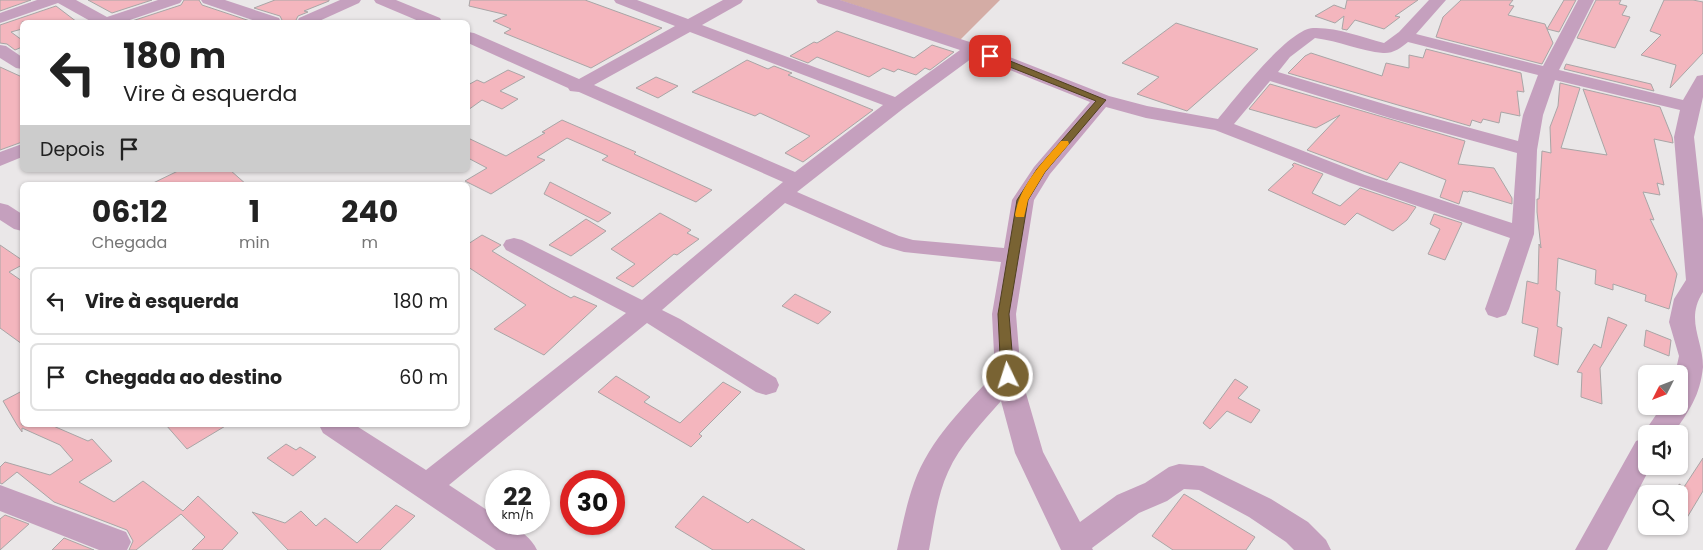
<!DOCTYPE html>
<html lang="pt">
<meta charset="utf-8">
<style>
body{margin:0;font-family:Poppins,sans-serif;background:#f2f2f2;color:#222;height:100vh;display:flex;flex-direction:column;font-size:19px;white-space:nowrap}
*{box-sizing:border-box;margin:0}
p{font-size:16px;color:#767676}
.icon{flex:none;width:28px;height:28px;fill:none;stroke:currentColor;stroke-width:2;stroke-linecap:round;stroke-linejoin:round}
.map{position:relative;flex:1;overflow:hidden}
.drawer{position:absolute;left:20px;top:182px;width:450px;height:245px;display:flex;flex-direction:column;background:#fff;border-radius:8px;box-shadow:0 1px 4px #0004}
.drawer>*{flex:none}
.top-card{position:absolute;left:20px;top:20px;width:450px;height:152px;border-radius:8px;box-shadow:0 1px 4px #0004;background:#fff;color:#222;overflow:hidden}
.needle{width:32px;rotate:228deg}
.buttons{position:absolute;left:1638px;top:365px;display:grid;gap:10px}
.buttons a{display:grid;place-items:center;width:50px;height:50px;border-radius:8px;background:#fff;box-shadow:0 1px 4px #0004;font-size:25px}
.speed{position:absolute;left:485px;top:470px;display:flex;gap:10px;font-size:25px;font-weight:700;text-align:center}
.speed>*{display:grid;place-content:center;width:65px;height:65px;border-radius:50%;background:#fff;box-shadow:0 1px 4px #0004;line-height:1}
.speed small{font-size:12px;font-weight:400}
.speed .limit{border:8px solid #d22;background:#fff;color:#111}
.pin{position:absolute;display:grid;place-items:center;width:42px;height:42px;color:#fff;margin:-21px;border-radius:10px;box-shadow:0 2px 8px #0006}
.me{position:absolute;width:55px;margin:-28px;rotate:356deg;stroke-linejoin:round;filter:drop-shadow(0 0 4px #0008)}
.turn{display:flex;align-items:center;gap:18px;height:105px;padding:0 20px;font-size:22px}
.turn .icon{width:65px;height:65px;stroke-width:2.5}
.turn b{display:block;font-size:35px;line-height:42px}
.then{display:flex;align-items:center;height:48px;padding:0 20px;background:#0003;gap:10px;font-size:19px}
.eta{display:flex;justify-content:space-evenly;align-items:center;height:85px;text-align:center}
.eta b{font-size:30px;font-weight:700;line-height:35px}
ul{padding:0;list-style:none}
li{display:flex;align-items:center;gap:15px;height:68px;margin:0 10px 8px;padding:0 10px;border:2px solid #e0e0e0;border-radius:8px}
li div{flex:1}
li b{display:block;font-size:19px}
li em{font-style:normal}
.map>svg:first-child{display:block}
.green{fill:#d4aca5}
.building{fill:#f4b6be;stroke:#a9a5a6}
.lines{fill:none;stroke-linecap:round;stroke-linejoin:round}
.minor{fill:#c5a0be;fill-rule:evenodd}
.route{fill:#796333;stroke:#4f4021}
.slow{fill:#f59e0b}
</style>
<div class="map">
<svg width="1703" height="550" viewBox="0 0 1703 550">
<rect width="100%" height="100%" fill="#eae7e8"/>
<path class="green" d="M839,0h161l-40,40z"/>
<g class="building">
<path d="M0,0h31l-31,11z"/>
<path d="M88,0h64l-40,13z"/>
<path d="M184,0h15l3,5 51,17h-124l52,-17z"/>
<path d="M275,0h54v1l-25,10 4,1 -10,4 -3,6h-12l-3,-6 -26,-8z"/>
<path d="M470,0h115l77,28 -71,40 -87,-35 7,-4 -18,-8 14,-6 -38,-9z"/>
<path d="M1347,0h71l-23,16 5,1 -16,12 -29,-9 -8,10 -5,-1 2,-13 -9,7 -20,-7 19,-11 11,4z"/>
<path d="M1461,0h52l-4,5 5,1 -6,9 37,9 2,5 17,-29h12l-17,32 -12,-3 6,14 -11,21 -106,-27 7,-20z"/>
<path d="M1596,0h25l-2,4 8,2 -5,9 8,2 -15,31 -38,-10z"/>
<path d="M1664,0h29l10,2v51l-33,35 6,-23 -35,-10 20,-20 -11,-4z"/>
<path d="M56,6l21,16h-55v7l-11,3 11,8v7l-7,3 -8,-6 -7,-1v-18z"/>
<path d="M1176,23l82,26 -71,62 -50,-17 22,-17 -37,-14z"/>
<path d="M837,31l77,27 18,-13 22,7 -24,18 -5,-2 -9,7 -18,-6 -4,3 -11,-4 -14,9 -52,-20 -9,6 -18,-7 24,-14 3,1z"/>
<path d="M1426,49l95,24 3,19 -7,-1 3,25 -19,-4 -2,11 -16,-4 -2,4 -9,-3 -2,6 -182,-53 17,-17 6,-3 71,23 4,-13 23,5v-13l14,3z"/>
<path d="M747,60l21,9 6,-3 18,7 -4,2 85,35 -70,52 -18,-9 25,-17 -50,-23 -5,3 -63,-24z"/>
<path d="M1566,64l85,20 3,7 -90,-22z"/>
<path d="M0,67l22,10v65l-22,8z"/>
<path d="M508,70l17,7 -25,14 18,8 -16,10 -20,-9 -14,10v-25l9,-5 7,3z"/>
<path d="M656,77l22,9 -20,12 -22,-10z"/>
<path d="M1560,83l20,5 -19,60 46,7 -24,-66 77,18 12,30 1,6 -19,-4 10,46 -7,-2 3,12 -17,-3 11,28 -4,-1 27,55 -8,35 -24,-8 1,-6 -33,-11v6l-18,-6 1,-14 -38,-12 -2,32 4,2 -3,34 5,2 -4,37 -24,-9 4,-28 -16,-5 5,-42 11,3 1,-40 2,4 -4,-36v-13h2l3,-48 9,2 -1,-26 8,-21z"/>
<path d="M1270,84l195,57 -7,23 36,4 18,30v6l-43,-13 -1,1 -5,-1 -4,13 -19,-7 6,-17 -46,-18 -13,18 -80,-30 33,-35 -24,13 -67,-19z"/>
<path d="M562,120l74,32 -2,2 78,36 -16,12 -94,-42 6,-4 -41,-18 -30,19 8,3 -54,34 -26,-13 22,-13 -19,-10v-20l38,18 39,-23 -3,-1z"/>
<path d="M1294,163l29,11 -11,19 28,13 20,-18 56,19 -9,13 -14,11 -36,-18 -12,12 -77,-35 26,-24 -2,-1z"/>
<path d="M180,170h50l17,15h-98z"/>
<path d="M550,182l61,31 -13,9 -54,-28z"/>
<path d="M660,213l31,17 -4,3 12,6 -22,16 -3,-1 -41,33 -17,-9 19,-14 -24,-15z"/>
<path d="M1434,214l28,9 -17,37 -17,-6 12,-25 -10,-5z"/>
<path d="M586,219l20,12 -35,25 -22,-11z"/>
<path d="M482,235l19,10 -9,6 59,36 20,11 3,-2 23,10 -53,49 -50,-26 32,-24 -58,-38v-23z"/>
<path d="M0,245l22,15v5l-13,7 13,9v63l-22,-16z"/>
<path d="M795,294l36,18 -13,12 -36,-18z"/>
<path d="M1608,317l19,8 -27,43 2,36 -21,-7 1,-24 -5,-1 17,-28 7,4z"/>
<path d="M1646,330l25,10 -2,16 -25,-10z"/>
<path d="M616,376l34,21 -6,5 36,21 43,-41 18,10 -42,42 3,2 -11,11 -93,-55z"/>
<path d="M1235,379l13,8 -10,11 22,12 -9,13 -24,-12 -17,18 -7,-6z"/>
<path d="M22,391v34h29l37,16 4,-2 20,22 -33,21 35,20 29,-21 40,30 15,-15 40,37 -16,17h-30l13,-13 -24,-23 -45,36h-7l4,-9 -6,-11 -73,-28 -37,-30 -15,12 -2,-1v-16l5,-5 45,13 23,-15 -13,-15 -38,-17v4l-5,-7 -14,-24z"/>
<path d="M166,425h61l-40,24z"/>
<path d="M286,444l10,6 4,-3 16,10 -23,19 -26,-18z"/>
<path d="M1703,458v33l-24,40v-47l5,3z"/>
<path d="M1184,494l71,43 -9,13h-73l-21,-14z"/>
<path d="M703,496l45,27 4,-4 53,31h-92l-38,-23z"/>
<path d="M396,505l19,11 -35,34h-92l-36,-38 33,11 16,-12 15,15 9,-8 32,25z"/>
<path d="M5,515l24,9 -29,26v-31z"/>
<path d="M64,538l30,12h-42z"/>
</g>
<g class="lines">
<g class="minor">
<path d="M37,0h39l31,17 51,-17h24l-2,3 -56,19h-32l-34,-19 -58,20v-10z"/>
<path d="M201,0h24l54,18 2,4h-23l-55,-19z"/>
<path d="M340,0h21l-2,3 -42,19h-20l2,-4z"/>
<path d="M374,0h22l44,18 2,4h-21l-45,-19z"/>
<path d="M614,0h23l51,19 35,-19h20l-2,3 -39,22 193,72 65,-47 -142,-47 -2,-3h24l139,45 130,51 38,10 71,13c17,-20 70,-90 95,-91 24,-1 48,9 71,15l15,-11 30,-32h17l-30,34 127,32 35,-66h16l-35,70 124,30 14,-24 6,-1v22l-9,40 9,82v73c-18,28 0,47 0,75 -3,29 -14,44 -30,67h-27v32h5l-44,84h-32l61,-109 9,-3 -2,-4 19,-28h17v-32h-4l4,-18 -10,-34 5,-23 12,-19 -12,-143 6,-27 -125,-30 -12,35 -6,35 -3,84 -25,75 -3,6 -9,3 -9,-3 -3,-6 25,-71 -159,-55 -136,-53 -69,-12 -40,-11 -56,67 -16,26 -18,114 5,62 22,76 37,70 37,-27 28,-12 24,-16 10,-3 24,2 68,33 37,23 18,18 5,10h-37l-8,-8 -37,-25 -50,-27 -15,-1 -17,12 -28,12 -47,35 1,2h-32l-46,-97 -14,-52c-19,22 -41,44 -53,71 -11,24 -14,52 -19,78h-32c5,-22 9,-45 17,-67 16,-44 50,-76 81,-110l-3,-59 9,-52 -97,-10 -21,-6 -98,-43 -123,107 18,9 96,59 3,7 -3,7 -10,3 -10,-3 -109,-69 -198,162 47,31v8c17,0 34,11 41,26h-41l-173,-117 -4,-8h36l71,45 200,-157 -120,-63 -3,-5 3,-5 8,-2 8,2 120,60 141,-118 -204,-90 -9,-1 -2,-3 -100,-45v-11l6,1 105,46 96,-53 -59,-23zM690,32l193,73 -88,67 -201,-87zM1315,38c24,3 46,13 68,15 9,1 18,-5 25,-11l130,33 -15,40 -5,26 -114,-31 -126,-38 12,-15zM975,56l115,46 -56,65 -22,33 -8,48 -91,-8 -14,-4 -102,-44 107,-84zM1270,81l120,37 127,35 -5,70 -147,-48 -131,-51z"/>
<path d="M0,45l6,1 16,11v12l-6,-1 -16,-10z"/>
<path d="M22,144v13l-22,9v-14z"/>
<path d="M0,203l8,2 14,9v17l-8,-2 -14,-9z"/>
<path d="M0,485l126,47 5,10 -4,8h-28l-99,-39z"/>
</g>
</g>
<path class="route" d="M987,54h6l113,46 -61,72 -17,28 -19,114 5,62 -2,3h-9l-2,-3 -3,-62 19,-114 20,-31 59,-68 -109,-43z"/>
<path class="slow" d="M1061,141h7l1,3 -24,28 -17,28 -4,17h-8l-1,-2c5,-30 27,-52 46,-74z"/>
</svg>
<div class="buttons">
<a><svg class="needle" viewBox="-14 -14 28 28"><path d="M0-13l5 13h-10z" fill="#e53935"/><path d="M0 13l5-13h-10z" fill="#767676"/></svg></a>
<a><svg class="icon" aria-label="sound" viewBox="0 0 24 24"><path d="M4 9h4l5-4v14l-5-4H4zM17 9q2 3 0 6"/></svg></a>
<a><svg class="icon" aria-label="search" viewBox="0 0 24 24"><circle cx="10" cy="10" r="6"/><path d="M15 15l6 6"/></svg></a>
</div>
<div class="speed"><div>22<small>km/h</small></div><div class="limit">30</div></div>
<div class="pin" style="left:990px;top:56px;background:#d93025"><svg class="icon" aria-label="arrive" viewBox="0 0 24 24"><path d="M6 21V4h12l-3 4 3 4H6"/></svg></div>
<svg class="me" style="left:1008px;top:376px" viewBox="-20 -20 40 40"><circle r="17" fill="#796333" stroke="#fff" stroke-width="3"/><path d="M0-11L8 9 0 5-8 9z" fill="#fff"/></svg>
<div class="top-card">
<div class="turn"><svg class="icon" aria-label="left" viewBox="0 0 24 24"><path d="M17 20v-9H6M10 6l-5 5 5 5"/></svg><div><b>180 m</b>Vire à esquerda</div></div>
<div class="then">Depois<svg class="icon" aria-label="arrive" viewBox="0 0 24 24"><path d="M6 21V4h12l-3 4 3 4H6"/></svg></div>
</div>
<section class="drawer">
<div class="eta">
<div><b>06:12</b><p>Chegada</p></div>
<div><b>1</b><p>min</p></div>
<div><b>240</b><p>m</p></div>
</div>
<ul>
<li><svg class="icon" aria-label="left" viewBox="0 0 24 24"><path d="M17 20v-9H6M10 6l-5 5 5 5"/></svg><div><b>Vire à esquerda</b></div><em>180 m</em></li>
<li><svg class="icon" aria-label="arrive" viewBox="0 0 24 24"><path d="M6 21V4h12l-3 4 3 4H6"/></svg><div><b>Chegada ao destino</b></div><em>60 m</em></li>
</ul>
</section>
</div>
